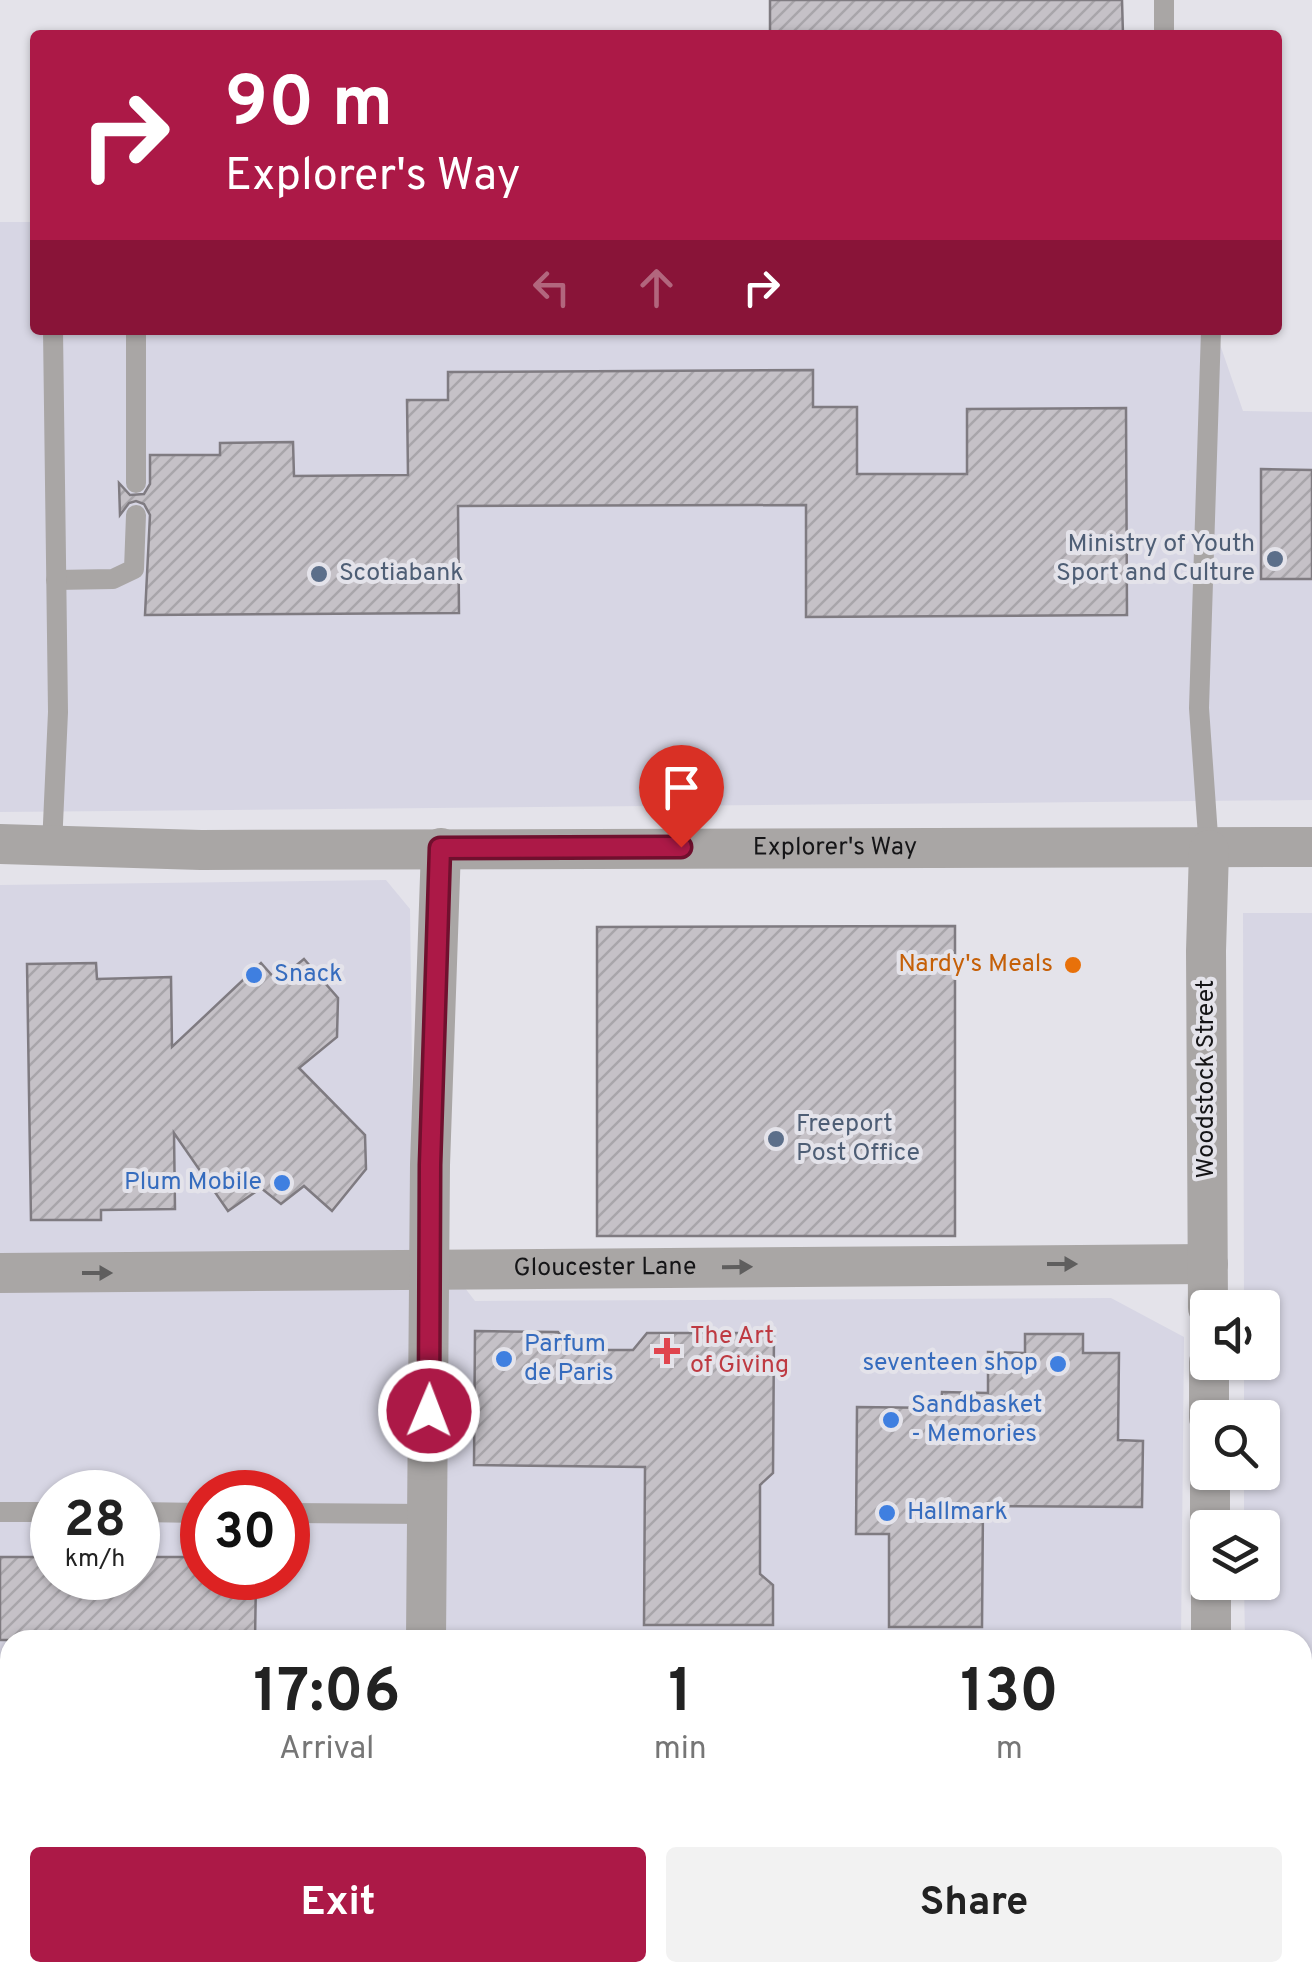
<!DOCTYPE html>
<style>
body{margin:0;font-family:Overpass,sans-serif;background:#f2f2f2;color:#222;height:100vh;display:flex;flex-direction:column;font-size:38px;white-space:nowrap}
*{box-sizing:border-box;margin:0}
p{font-size:32px;color:#767676}
.icon{flex:none;width:55px;height:55px;fill:none;stroke:currentColor;stroke-width:2;stroke-linecap:round;stroke-linejoin:round}
.map{position:relative;flex:1;overflow:hidden}
.drawer{position:absolute;left:0px;top:1630px;width:1312px;height:352px;display:flex;flex-direction:column;background:#fff;border-radius:30px 30px 0 0;box-shadow:0 2px 8px #0004}
.drawer>*{flex:none}
.top-card{position:absolute;left:30px;top:30px;width:1252px;height:305px;border-radius:10px;box-shadow:0 2px 8px #0004;background:#ac1947;color:#fff;overflow:hidden}
.tools{position:absolute;left:1190px;top:1290px;display:grid;gap:20px}
.tools a{display:grid;place-items:center;width:90px;height:90px;border-radius:10px;background:#fff;box-shadow:0 2px 8px #0004;font-size:50px}
.speed{position:absolute;left:30px;top:1470px;display:flex;gap:20px;font-size:50px;font-weight:700;text-align:center}
.speed>*{display:grid;place-content:center;width:130px;height:130px;border-radius:50%;background:#fff;box-shadow:0 2px 8px #0004;line-height:1}
.speed small{font-size:25px;font-weight:400}
.speed .limit{border:15px solid #d22;background:#fff;color:#111}
.pin{position:absolute;display:grid;place-items:center;width:85px;height:85px;color:#fff;margin:-102px -42px;border-radius:50% 50% 50% 0;rotate:-45deg;box-shadow:0 0 10px #0007}
.pin .icon{rotate:45deg}
.me{position:absolute;width:110px;margin:-55px;rotate:1deg;stroke-linejoin:round;filter:drop-shadow(0 0 8px #0008)}
.turn{display:flex;align-items:center;gap:35px;height:210px;padding:0 30px;font-size:45px}
.turn .icon{width:130px;height:130px;stroke-width:2.5}
.turn b{display:block;font-size:70px;line-height:85px}
.lanes{display:flex;align-items:center;height:95px;padding:0 30px;background:#0003;justify-content:center;gap:50px;direction:ltr}
.lanes .off{opacity:.35}
.eta{display:flex;justify-content:space-evenly;align-items:center;height:170px;text-align:center}
.eta b{font-size:60px;font-weight:700;line-height:70px}
.button{display:flex;gap:20px;margin-top:auto;padding:20px 30px}
.button a{flex:1;height:115px;border-radius:10px;background:#ac1947;color:#fff;font-size:40px;font-weight:700;line-height:115px;text-align:center}
.button a+a{background:#f2f2f2;color:#222}
.map>svg:first-child{display:block}
.built{fill:#d7d6e4;fill-rule:evenodd}
.building{fill:url(#building-hatch);stroke:#7f7b81;stroke-width:2.5}
.lines{fill:none;stroke-linecap:round;stroke-linejoin:round}
.lane{stroke:#a9a6a5;stroke-width:20}
.street{stroke:#a9a6a5;stroke-width:40}
.oneway{fill:#5f5e5e}
.route-casing{stroke:#70102e;stroke-width:25}
.route{stroke:#ac1947;stroke-width:18}
.service-dot{fill:#5c6f8a;stroke:#e4e3ea;stroke-width:4}
.food-dot{fill:#e8710a;stroke:#e4e3ea;stroke-width:4}
.shop-dot{fill:#3f7fe0;stroke:#e4e3ea;stroke-width:4}
.health-dot{fill:#e0444e;stroke:#e4e3ea;stroke-width:4}
.labels{text-anchor:middle;dominant-baseline:central;stroke-width:8;stroke-linejoin:round;paint-order:stroke}
.service-label{font-size:25px;fill:#4e5e75;stroke:#e4e3ea;text-anchor:start}
.street-label{font-size:25px;fill:#151517;stroke:#e4e3ea}
.food-label{font-size:25px;fill:#c56008;stroke:#e4e3ea;text-anchor:end}
.shop-label{font-size:25px;fill:#366cbe;stroke:#e4e3ea;text-anchor:start}
.health-label{font-size:25px;fill:#be3a42;stroke:#e4e3ea;text-anchor:start}
</style>
<div class="map">
<svg width="1312" height="1982" viewBox="0 0 1312 1982">
<defs>
<pattern id="building-hatch" width="6" height="6" patternUnits="userSpaceOnUse" patternTransform="scale(2.5)"><rect width="6" height="6" fill="#c5c1c7"/><path d="M-1 1l2-2M0 6l6-6M5 7l2-2" fill="none" stroke="#a8a5aa"/></pattern>
</defs>
<rect width="100%" height="100%" fill="#e4e3ea"/>
<g class="built">
<path d="M0,222h35v108h1180l28,81 69,1v388l-1312,12z"/>
<path d="M386,880l24,29 4,313 61,79 636,-3 73,39 -3,303h-1171v332h1182v10h-1192v-1097zM52,1492h86v86h-86zM202,1492h86v86h-86z"/>
<path d="M1243,913h69v1069h-67v-9l57,-1v-332h-57l-1,-57 18,-1v-54l-18,-1v-54l18,-1v-54l-18,-1v-54l18,-1v-54l-18,-1z"/>
</g>
<g class="building">
<path d="M770,0h352l1,35h-353z"/>
<path d="M813,370v37h44v67h110v-65l159,-1 1,207 -321,2v-112l-348,1 1,107 -314,2 5,-100 -6,-11 -8,-3 -7,2 -9,12 -1,-32 11,12 14,-1 6,-10v-29h70v-12l73,-1 1,34 114,-1 -1,-75h41v-28z"/>
<path d="M1261,469l51,1v109h-51z"/>
<path d="M955,926v310h-358v-309z"/>
<path d="M304,959l34,39 -1,39 -38,31 66,67 1,34 -34,42 -28,-25 -23,18 -20,-16 -33,23 -54,-78 1,76 -74,1v10h-70l-4,-256 69,-1 1,16 74,-2 1,70 89,-84 16,18z"/>
<path d="M475,1331l83,1 14,18h61l14,-17h127l-1,140 -13,12v89l13,11v40h-129l1,-158 -171,-2z"/>
<path d="M1025,1334h58v19h36l-1,87 25,1 -1,66 -159,-1 -1,121h-93v-93h-33l1,-127 84,1 1,-16 46,1v-41l37,1z"/>
<path d="M0,1557h52v21h86v-21h64v21h54l-1,62h-255z"/>
</g>
<g class="lines">
<g class="lane">
<path d="M1164,0v35"/>
<path d="M136,330v153"/>
<path d="M56,580l57,-1 21,-10 2,-54"/>
<path d="M52,846l6,-134 -5,-382"/>
<path d="M1209,850l-10,-142 12,-378"/>
<path d="M0,1512h52"/>
<path d="M138,1512l64,1"/>
<path d="M288,1513l139,1"/>
</g>
<g class="street">
<path id="s1" d="M0,844l201,6 1111,-3"/>
<path id="s2" d="M0,1273l1208,-9"/>
<path d="M1208,1308l-2,-357 3,-101"/>
<path d="M1209,1362v56"/>
<path d="M1210,1472v56"/>
<path d="M1211,1582v58"/>
<path d="M426,1640l4,-475 11,-317"/>
<path d="M1302,1843l10,-1"/>
<path d="M1302,1904h10"/>
<path d="M1214,1972v10"/>
</g>
</g>
<defs><path id="oneway-solid" d="M-6-.8H1V-3.2L6.5 0L1 3.2V.8H-6Z" transform="scale(2.5)"/></defs>
<g class="oneway">
<use href="#oneway-solid" transform="translate(1062 1264)"/>
<use href="#oneway-solid" transform="translate(737 1267) rotate(-1)"/>
<use href="#oneway-solid" transform="translate(97 1273)"/>
</g>
<g class="lines">
<g class="route-casing">
<path id="route" d="M429,1411l1,-246 10,-317 241,-1"/>
</g>
<use href="#route" class="route"/>
</g>
<g class="service-dot">
<circle cx="1275" cy="559" r="10"/>
<circle cx="319" cy="574" r="10"/>
<circle cx="776" cy="1139" r="10"/>
</g>
<circle class="food-dot" cx="1073" cy="965" r="10"/>
<g class="shop-dot">
<circle cx="254" cy="975" r="10"/>
<circle cx="282" cy="1183" r="10"/>
<circle cx="504" cy="1359" r="10"/>
<circle cx="1058" cy="1364" r="10"/>
<circle cx="891" cy="1420" r="10"/>
<circle cx="887" cy="1513" r="10"/>
</g>
<path class="health-dot" d="M662 1336h10v10h10v10h-10v10h-10v-10h-10v-10h10z"/>
<g class="labels">
<g class="service-label">
<text x="1255" y="545" text-anchor="end">Ministry of Youth<tspan x="1255" dy="29">Sport and Culture</tspan></text>
<text x="339" y="574">Scotiabank</text>
<text x="796" y="1125">Freeport<tspan x="796" dy="29">Post Office</tspan></text>
</g>
<g class="street-label">
<text stroke="none"><textPath href="#s1" startOffset="835">Explorer's Way</textPath></text>
<text transform="translate(1207 1079) rotate(-90)">Woodstock Street</text>
<text stroke="none"><textPath href="#s2" startOffset="605">Gloucester Lane</textPath></text>
</g>
<g class="food-label">
<text x="1053" y="965">Nardy's Meals</text>
</g>
<g class="shop-label">
<text x="274" y="975">Snack</text>
<text x="262" y="1183" text-anchor="end">Plum Mobile</text>
<text x="524" y="1345">Parfum<tspan x="524" dy="29">de Paris</tspan></text>
<text x="1038" y="1364" text-anchor="end">seventeen shop</text>
<text x="911" y="1406">Sandbasket<tspan x="911" dy="29">- Memories</tspan></text>
<text x="907" y="1513">Hallmark</text>
</g>
<g class="health-label">
<text x="690" y="1337">The Art<tspan x="690" dy="29">of Giving</tspan></text>
</g>
</g>
</svg>
<div class="tools">
<a><svg class="icon" aria-label="sound" viewBox="0 0 24 24"><path d="M4 9h4l5-4v14l-5-4H4zM17 9q2 3 0 6"/></svg></a>
<a><svg class="icon" aria-label="search" viewBox="0 0 24 24"><circle cx="10" cy="10" r="6"/><path d="M15 15l6 6"/></svg></a>
<a><svg class="icon" aria-label="layers" viewBox="0 0 24 24"><path d="M12 4l9 5-9 5-9-5zM3 14l9 5 9-5"/></svg></a>
</div>
<div class="speed"><div>28<small>km/h</small></div><div class="limit">30</div></div>
<div class="pin" style="left:681px;top:847px;background:#d93025"><svg class="icon" aria-label="arrive" viewBox="0 0 24 24"><path d="M6 21V4h12l-3 4 3 4H6"/></svg></div>
<svg class="me" style="left:429px;top:1411px" viewBox="-20 -20 40 40"><circle r="17" fill="#ac1947" stroke="#fff" stroke-width="3"/><path d="M0-11L8 9 0 5-8 9z" fill="#fff"/></svg>
<div class="top-card">
<div class="turn"><svg class="icon" aria-label="right" viewBox="0 0 24 24"><path d="M7 20v-9h11M14 6l5 5-5 5"/></svg><div><b>90 m</b>Explorer's Way</div></div>
<div class="lanes"><svg class="icon off" aria-label="left" viewBox="0 0 24 24"><path d="M17 20v-9H6M10 6l-5 5 5 5"/></svg><svg class="icon off" aria-label="ahead" viewBox="0 0 24 24"><path d="M12 20V5M6 11l6-6 6 6"/></svg><svg class="icon" aria-label="right" viewBox="0 0 24 24"><path d="M7 20v-9h11M14 6l5 5-5 5"/></svg></div>
</div>
<section class="drawer">
<div class="eta">
<div><b>17:06</b><p>Arrival</p></div>
<div><b>1</b><p>min</p></div>
<div><b>130</b><p>m</p></div>
</div>
<div class="button"><a>Exit</a><a>Share</a></div>
</section>
</div>
